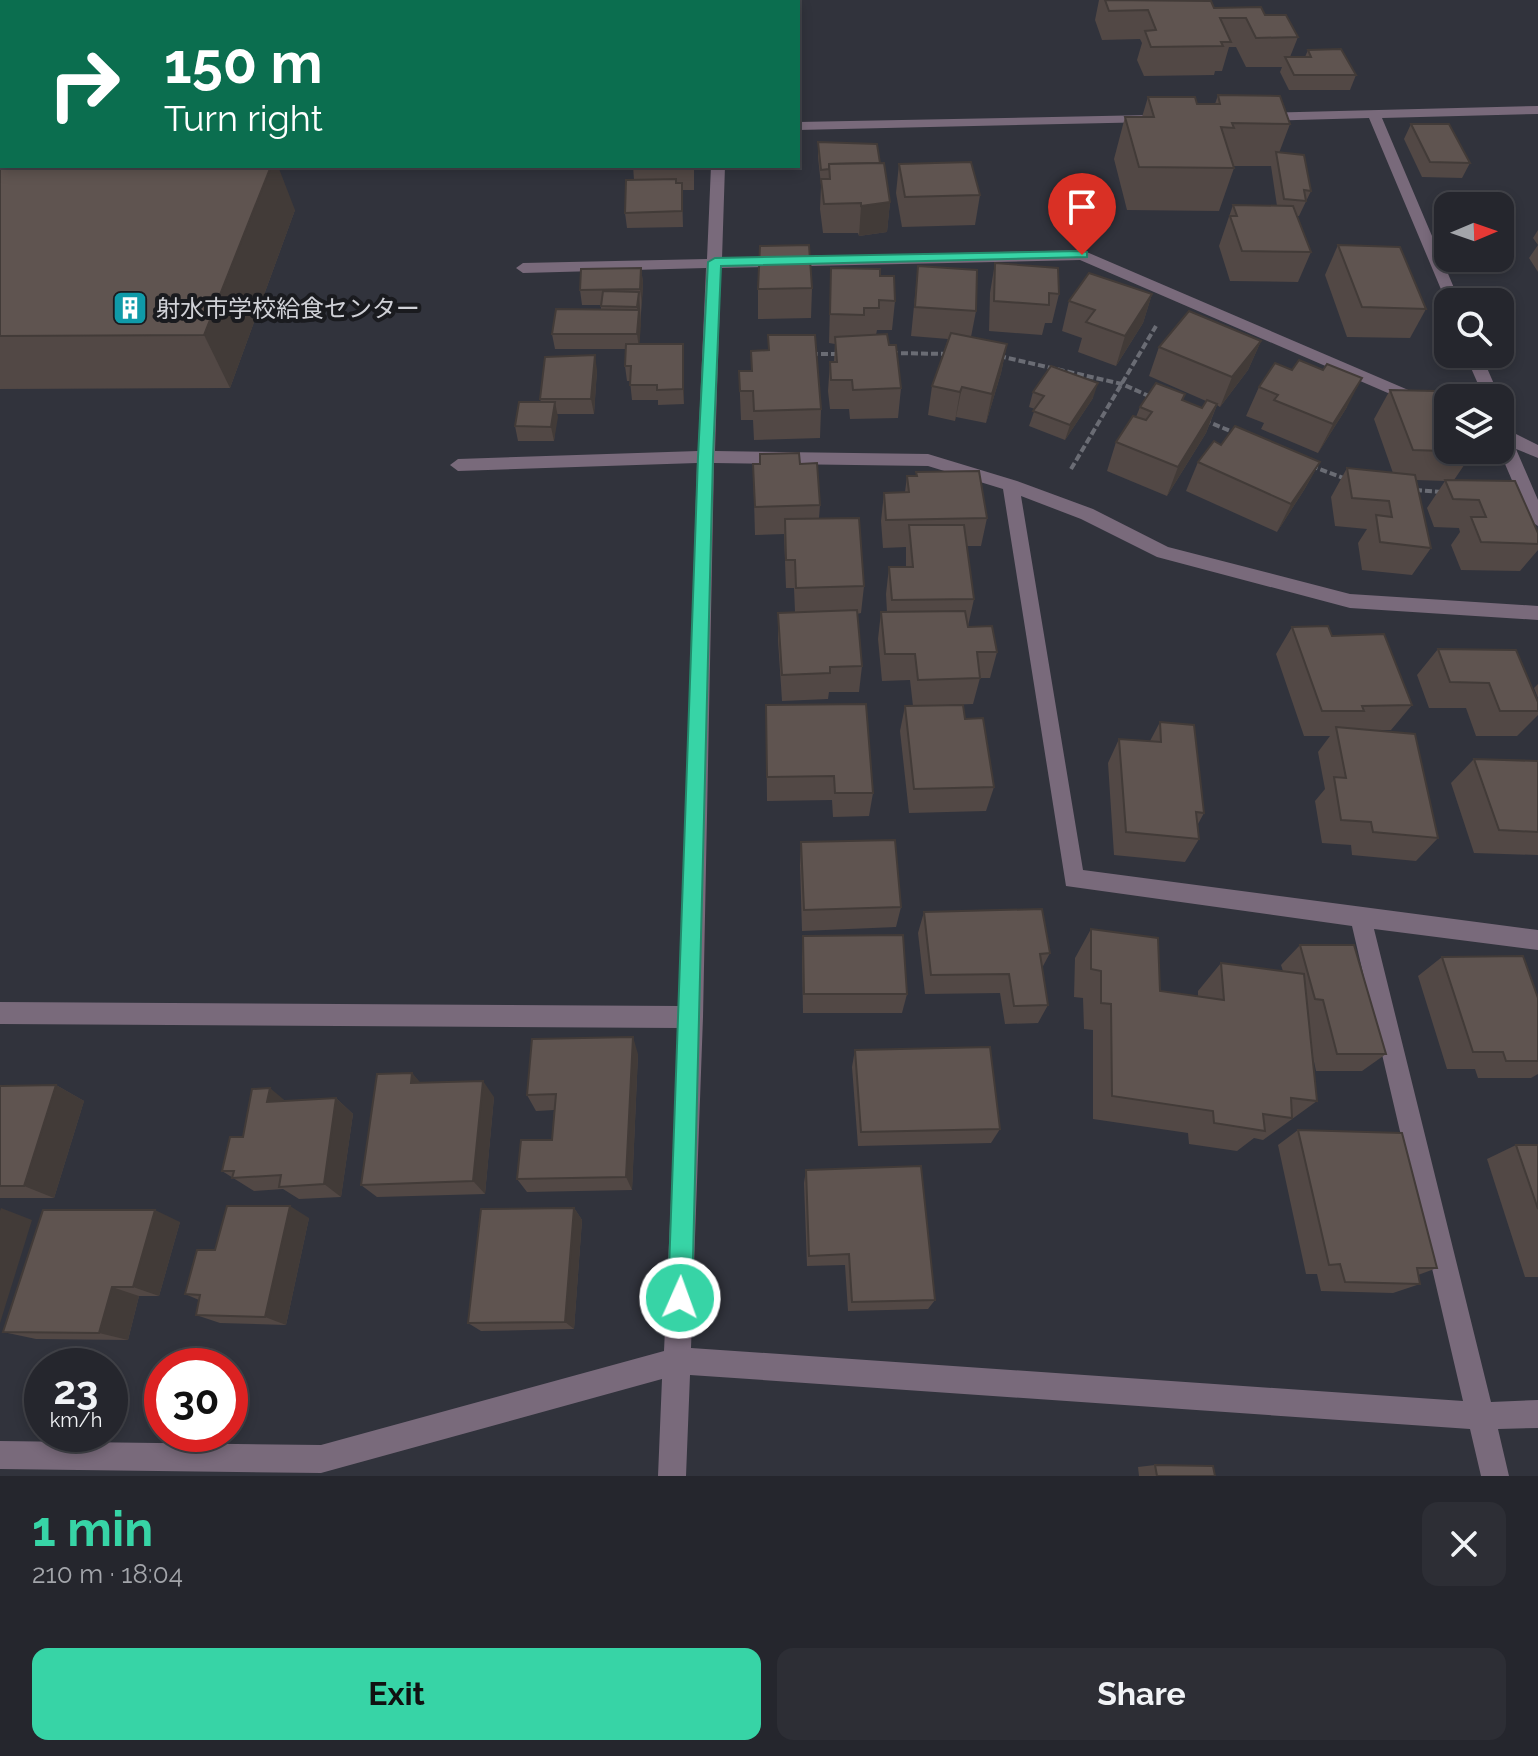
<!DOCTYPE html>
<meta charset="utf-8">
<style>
body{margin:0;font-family:Raleway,"Noto Sans JP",sans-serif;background:#2d2e35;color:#f1f3f6;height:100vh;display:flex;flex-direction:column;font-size:30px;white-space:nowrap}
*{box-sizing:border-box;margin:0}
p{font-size:26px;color:#a3a5aa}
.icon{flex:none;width:44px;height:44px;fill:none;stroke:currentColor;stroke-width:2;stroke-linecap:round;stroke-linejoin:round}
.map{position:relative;height:1476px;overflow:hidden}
.details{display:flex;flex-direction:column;background:#25262d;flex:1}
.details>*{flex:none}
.guide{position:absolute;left:0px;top:0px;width:800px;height:168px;box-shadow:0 4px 12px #0003,0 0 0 2px #424349;background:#0b6e4f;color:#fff;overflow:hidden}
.needle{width:52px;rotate:88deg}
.tools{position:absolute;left:1434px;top:192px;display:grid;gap:16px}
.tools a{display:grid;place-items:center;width:80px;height:80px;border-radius:16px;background:#25262d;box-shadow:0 4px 12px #0003,0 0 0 2px #424349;font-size:40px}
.speed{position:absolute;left:24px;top:1348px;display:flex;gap:16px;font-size:40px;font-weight:700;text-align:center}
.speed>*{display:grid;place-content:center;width:104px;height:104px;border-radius:50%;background:#25262d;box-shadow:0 4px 12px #0003,0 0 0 2px #424349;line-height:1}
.speed small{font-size:20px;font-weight:400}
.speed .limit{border:12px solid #d22;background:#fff;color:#111}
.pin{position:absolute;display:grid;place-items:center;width:68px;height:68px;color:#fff;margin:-82px -34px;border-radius:50% 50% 50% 0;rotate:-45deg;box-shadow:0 0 8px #0007}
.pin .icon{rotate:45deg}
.me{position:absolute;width:88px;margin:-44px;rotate:2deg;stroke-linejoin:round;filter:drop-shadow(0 0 6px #0008)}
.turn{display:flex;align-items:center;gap:28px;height:168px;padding:0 32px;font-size:36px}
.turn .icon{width:104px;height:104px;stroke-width:2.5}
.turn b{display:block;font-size:56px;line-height:68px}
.round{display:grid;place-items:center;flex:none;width:84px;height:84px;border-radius:16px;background:#2d2e35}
.head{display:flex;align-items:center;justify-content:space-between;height:136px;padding:0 32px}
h1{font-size:48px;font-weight:700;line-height:60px;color:#37d4a6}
.button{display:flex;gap:16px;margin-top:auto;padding:16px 32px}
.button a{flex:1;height:92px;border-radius:16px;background:#37d4a6;color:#111;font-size:32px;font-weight:700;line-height:92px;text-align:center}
.button a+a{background:#2d2e35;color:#f1f3f6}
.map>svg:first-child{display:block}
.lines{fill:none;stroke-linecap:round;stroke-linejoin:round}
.path{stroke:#6a6c74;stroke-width:4;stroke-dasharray:7 3;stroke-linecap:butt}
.minor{fill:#796a7b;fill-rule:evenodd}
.wall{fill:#524845}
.shaded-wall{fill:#423b38}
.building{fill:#5f5450;stroke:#423b38;stroke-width:2}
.route{fill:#37d4a6;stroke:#248a6c;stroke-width:2}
.labels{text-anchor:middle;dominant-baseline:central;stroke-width:8;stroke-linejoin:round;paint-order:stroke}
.far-poi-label{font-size:24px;fill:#d0d1d7;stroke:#1a1b1f;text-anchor:start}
</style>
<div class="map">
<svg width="1538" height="1476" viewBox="0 0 1538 1476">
<rect width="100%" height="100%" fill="#31333c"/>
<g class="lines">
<g class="path">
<path d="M891,353l58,1"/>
<path d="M811,354h30"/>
<path d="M999,356l123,28 29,13"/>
<path d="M1204,420l31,13"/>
<path d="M1311,466l35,13"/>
<path d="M1071,469l85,-143"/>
<path d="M1415,490l26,2"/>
</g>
<g class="minor">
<path d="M4,0h14l-15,2z"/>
<path d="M1538,106v8l-156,4 78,184h-12v4l-79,-188 -107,3 -7,-4 7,-4z"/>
<path d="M1150,115l7,4 -2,3 -357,8v-8z"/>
<path d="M0,149h2l-2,9z"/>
<path d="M711,166h14l-3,93 360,-9 366,157v12l-368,-159 -359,8 -6,183 213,3 89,27 76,28 75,38 182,47 188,12v14l-188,-12 -193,-51 -76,-38 -60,-23 62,374 455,60v20l-164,-21 117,473 47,-2v28l-40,1 11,47h-28l-11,-47 -780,-54 -4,101h-28l4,-97 -341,94 -321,-4v-28l321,4 343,-94 15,-323 -679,-4v-22l680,4 17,-543 -239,8 -8,-6 8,-6 240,-8 8,-183 -183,5 -7,-5 7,-5 184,-4zM714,463l214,3 75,23 63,397 286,40 111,475 -772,-53 12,-331z"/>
<path d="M1465,354h16l19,44h-16z"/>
<path d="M1500,426l38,19v13l-22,-9 22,51v26l-9,-6 -30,-70z"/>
</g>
</g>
<g class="wall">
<path d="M1099,0h80l1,1 34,7 51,7 33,22 -8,20h15l3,-7 48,25 -6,15h-61l-9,-18 2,-5h-36l-10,-20h-7l-7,24h-7l-1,4 -70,1 -7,-16 5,-17 -2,-4 -38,1 -7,-20z"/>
<path d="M1218,95l72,29 -11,29 32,38 -12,25h-2l14,36 -13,30 -68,-1 -11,-35 14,-41 44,1 -6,-40h-37v2l-15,43 -92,-1 -13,-51 11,-42h17l6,-20 49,7h18z"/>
<path d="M1411,124l59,39 -8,15 -40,-1 -18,-38z"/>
<path d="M818,142l62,21 10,39 -3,30 -28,4 -1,-3h-35l-3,-24 1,-24 -3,-28z"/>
<path d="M0,157l295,53 -65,178 -230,1z"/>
<path d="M899,164l81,31 -5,30 -73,2 -6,-34z"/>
<path d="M633,166h61v24h-12l1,37 -56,1 -2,-15 9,-33z"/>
<path d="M1538,230v42l-9,-14 9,-13 -5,-7z"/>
<path d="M1338,245l88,64 -16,29 -63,-1 -22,-62z"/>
<path d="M995,263l64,31 -7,29h-7l-3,12 -53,-4 1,-38z"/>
<path d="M918,266l58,45 -5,26 36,7 -6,29 -15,50 -30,-6 -1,4 -27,-6 4,-29 16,-47 -37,-3z"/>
<path d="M641,268l2,15 -4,61h44l1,60 -26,1v-5h-26l-2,-19h-3l-2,-15 1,-17h-71l-3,-15 49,-25v-4h-19l-2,-15z"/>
<path d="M831,268l49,8 15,25 -3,29h-15l-1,5 13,10 12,43 -3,30 -48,1 -1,-10h-19l-2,-18 2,-29h4l1,-18 -6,-1z"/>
<path d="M812,288l-1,30 -53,1v-30z"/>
<path d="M1152,294l-9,29 -27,43 -38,-14 4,-14 -20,-7 7,-30z"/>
<path d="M768,335l53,74 -1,29 -66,2 -1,-20h-12l-2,-49h13l16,-21z"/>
<path d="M1261,341l-13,29 -28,37 -3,-2 -11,28 -39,63 -60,-25 9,-29 20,-25 4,-10 43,-7 19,8 4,-7 -57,-25 10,-29z"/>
<path d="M597,370l-3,44h-37l-3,27h-36l-3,-15 26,-24 -1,-3z"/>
<path d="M1259,387l88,20 -29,46 -57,-24 3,-6 -18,-7z"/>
<path d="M1390,390l48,9 35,53 -19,28 84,53v17l-18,21 -59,-1 -10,-25 9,-13 -1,-4 -25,-1 -7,-19 18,-27 -29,-1 15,68 -19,27 -50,-5 -4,-27 9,-14 -32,-3 -4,-29 16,-29 46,5 -19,-54z"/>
<path d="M1033,392l60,6 -28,42 -36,-14 6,-17 -6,-2z"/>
<path d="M1221,445l99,17 -16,28 -27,42 -91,-41 12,-29z"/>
<path d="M753,464h47l20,41 -1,13 45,68 -3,27 -4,1 5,52 -3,26h-30l-1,7 -46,2 -4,-61v-27l17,-1 -1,-24h-8l-2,-54 -29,1z"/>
<path d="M916,472l71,46 -6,28h-14l7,53 -6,27 29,26 -7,26h-10l-7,26 -60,2 -3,-26 -28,1 -4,-42 3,-27h6l-1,-18 3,-27h17v-20l-23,1 -2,-27 3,-28 21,-1 2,-16h9z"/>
<path d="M1292,627l40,9 80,69 -21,25h-19l66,108 -22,23 -64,-6 -1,-10 -29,-2 -7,-42 10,-12 -7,-37 12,-16h-26l-28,-82z"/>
<path d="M1438,649l100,53v13l-21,21h-41l-10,-28h-37l-12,-33z"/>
<path d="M1538,684v14l-4,-10z"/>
<path d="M766,705l107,88 -4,23 -36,1 -1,-17 -65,1z"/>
<path d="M905,706l60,13 29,68 -8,24 -77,2 -9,-82z"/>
<path d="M1160,722l44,91 -6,11 1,15 -14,23 -71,-7 -6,-92 11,-24 31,2z"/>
<path d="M1474,759l64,2v94l-64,-2 -23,-70z"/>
<path d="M801,842l100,65 -5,20 -94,4 -2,-66z"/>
<path d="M924,912l126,41 -8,15 6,37 -10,18 -33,1 -5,-31 -75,1 -7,-61z"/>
<path d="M1091,929l69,62 38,6v-6l23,-28 62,8 -2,-6 19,-20 86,109 -24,17h-46l-3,-14 4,44 -54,39 -9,-2 -17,13 -48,-7 -1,-11 -95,-14v-89l-9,-1 -1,-31 -9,-1 1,-39z"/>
<path d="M803,936l104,58 -5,19h-99l-1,-57z"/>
<path d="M1442,957l96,41v76l-7,4h-53l-3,-9h-28l-29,-93z"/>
<path d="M855,1050l145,79 -9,14 -133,3 -6,-79z"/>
<path d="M638,1054l-6,136 -105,2 -10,-13 35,-39 2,-30 -18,1 -9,-16z"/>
<path d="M412,1073l8,10 74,14 -9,97 -108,3 -16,-12z"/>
<path d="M56,1085l28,16 -30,97h-54v-112z"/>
<path d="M336,1098l17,16 -12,83 -42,2 -16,-10 -29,2 -32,-20 21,-34 42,-36z"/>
<path d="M1298,1130l139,138 -19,7 2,9 -27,9 -72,-2 -4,-17h-11l-28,-129z"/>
<path d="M1516,1145h22v132h-13l-38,-118z"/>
<path d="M806,1170l129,130 -7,9 -80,2 -3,-46 -38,1 -3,-83z"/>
<path d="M574,1208l8,12 -8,109 -93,2 -13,-8z"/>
<path d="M309,1218l-23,107 -66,-2 -24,-8 3,-15 -14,-6 30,-44z"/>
<path d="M180,1222l-21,74h-20l-11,44 -92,-1 -33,-7z"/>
<path d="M1155,1465l60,11h-76l-1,-9z"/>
</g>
<g class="shaded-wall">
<path d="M271,166h7l17,44 -65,178 -26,-53z"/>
<path d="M890,202l-3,30 -28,4 2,-30z"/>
<path d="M641,268l2,15 -1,21 -2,-15z"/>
<path d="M639,292l2,33 -2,24 -2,-15 1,-16 -1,-11z"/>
<path d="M1152,294l-9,29 -27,43 9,-30z"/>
<path d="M1261,341l-13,29 -28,37 12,-30z"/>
<path d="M683,344l1,15v45l-1,-15z"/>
<path d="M1007,344l-6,29 -15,50 6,-29z"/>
<path d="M595,355l2,15 -3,44 -3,-15z"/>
<path d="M1362,378l-15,29 -29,46 15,-29z"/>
<path d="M1098,383l-5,15 -28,42 5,-15z"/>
<path d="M962,387l-6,30 -1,4 5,-29z"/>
<path d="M555,402l3,15 -4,24 -3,-14z"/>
<path d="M1217,404l-11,29 -39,63 11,-29z"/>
<path d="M1320,462l-16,28 -27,42 14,-28z"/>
<path d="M633,1037l5,17 -6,136 -6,-13z"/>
<path d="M412,1073l14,16 -15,-6z"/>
<path d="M483,1081l11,16 -9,97 -12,-13z"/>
<path d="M56,1085l28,16 -30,97 -30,-12z"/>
<path d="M270,1088l19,16 -22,-2z"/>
<path d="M336,1098l17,16 -12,83 -17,-13z"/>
<path d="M290,1206l19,12 -23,107 -21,-8z"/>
<path d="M1,1208l31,12 -32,103v-112z"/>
<path d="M574,1208l8,12 -8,109 -9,-7z"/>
<path d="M155,1210l25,12 -21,74 -26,-9z"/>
<path d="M112,1287l27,9 -11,44 -29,-7z"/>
</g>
<g class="building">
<path d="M1105,0l106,1 3,7 47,-1 4,8h21l12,22 -42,1 -10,-20h-26l11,24h-10l2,4 -72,1 -6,-16 11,-1 -8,-20 -39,1z"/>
<path d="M1341,49l15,26h-62l-9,-18h26l-3,-7z"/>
<path d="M1218,95l62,1 10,28 -58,-1 2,5 -13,-1 13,41 -95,-1 -14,-50h29l-6,-20h47l2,7h23z"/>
<path d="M1411,124h38l21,39 -40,-1z"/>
<path d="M818,142l59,2 3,19 -51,1v5l-8,1z"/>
<path d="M1276,152l28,3 7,36 -7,-1 2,11 -22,-2z"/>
<path d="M0,157h2v9h269l-67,169 -204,1z"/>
<path d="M971,162l9,33 -75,2 -6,-33z"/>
<path d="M884,163l6,39 -29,4v-3l-37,1 -3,-25h9l-1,-15z"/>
<path d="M676,179v4h6v28l-57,2 1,-33z"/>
<path d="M1233,205l60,1 18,46 -69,-1 -12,-35h7z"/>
<path d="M809,245l3,43 -54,1 2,-43z"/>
<path d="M1338,245l62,2 26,62 -64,-2z"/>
<path d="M995,263l63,5 1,26 -10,-1v12l-55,-4z"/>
<path d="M918,266l59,4 -1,41 -61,-4z"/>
<path d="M641,268l-1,21 -60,1 1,-21z"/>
<path d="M831,268l49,1v7h14l1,25 -16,-1v8h-15v7l-34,-1z"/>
<path d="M1089,273l63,21 -27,42 -39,-14 9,-12 -26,-9z"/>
<path d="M603,291l36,1 -2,15 -36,-1z"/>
<path d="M556,309l83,1 -2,24h-85z"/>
<path d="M1189,311l72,30 -29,36 -73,-30z"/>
<path d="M951,333l56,11 -15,50 -30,-7 -2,5 -28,-6z"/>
<path d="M887,334l2,11h7l5,43 -48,2 -1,-10h-21l-1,-18h7l-2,-25z"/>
<path d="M768,335h47l6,74 -67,2 -1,-20h-13l-1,-20h13l-1,-20 18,-1z"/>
<path d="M626,344h57v45l-26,1v-5h-27l1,-19h-6z"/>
<path d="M595,355l-4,44h-51l5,-42z"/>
<path d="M1299,360l24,10 4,-6 35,14 -29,46 -59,-24 4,-5 -19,-8 16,-24 17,7z"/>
<path d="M1051,366l47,17 -28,42 -37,-14 11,-15 -11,-4z"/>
<path d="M1156,383l29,11 -3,6 20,8 5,-8 10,4 -39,63 -62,-25 17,-26 13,4 6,-8 -12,-5z"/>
<path d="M1390,390l46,1 2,8h10v51h24l1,2 -60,-2z"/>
<path d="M519,402h36l-4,25 -36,-1z"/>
<path d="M1235,426l85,36 -29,42 -93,-42 16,-21 7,4z"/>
<path d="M799,453l1,11 17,-1 3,42 -65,2 -2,-43h7v-10z"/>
<path d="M1347,468l68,7 16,73 -51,-6 -4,-27 16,2 -3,-16 -37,-3z"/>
<path d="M979,471l8,47 -101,2 -2,-27 25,-1 -2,-16h10l-1,-4z"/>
<path d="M1445,480l70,1 23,52v11l-57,-2 -10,-25h15l-7,-17 -26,-1z"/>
<path d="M859,518l5,68 -68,2 -1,-28h-9l-1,-41z"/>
<path d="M909,525h55l10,74 -82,1 -3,-33h24z"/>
<path d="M857,610l5,56 -32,1v6l-48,2 -4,-62z"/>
<path d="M965,611l3,16 24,-1 5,26h-20l3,26 -62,2 -3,-26h-30l-4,-42z"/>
<path d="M1328,626l4,10 52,-2 28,71 -50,1 2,5h-42l-30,-84z"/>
<path d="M1438,649l78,1 22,52v9h-38l-11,-28 -39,-1z"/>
<path d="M866,704l7,89h-38l-1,-17 -67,1 -1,-72z"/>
<path d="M963,705l2,14 18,-1 11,69 -80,2 -9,-83z"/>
<path d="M1160,722l34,3 10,88 -8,-1 3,27 -73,-7 -7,-93 42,3z"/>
<path d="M1336,727l79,7 23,104 -65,-6 -2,-10 -30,-2 -7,-43 12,1z"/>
<path d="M1474,759l64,2v71l-39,-2z"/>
<path d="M895,840l6,67 -97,3 -3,-68z"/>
<path d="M1042,909l8,44 -10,1 8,51 -34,1 -5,-32 -78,1 -7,-63z"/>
<path d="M1091,929l67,9 2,53 64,9 -3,-37 83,11 13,127 -26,-3 1,20 -29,-4 2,17 -51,-8 -1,-12 -101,-15 -1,-92 -10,-1v-32l-10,-2z"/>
<path d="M903,935l4,59h-103l-1,-58z"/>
<path d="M1300,945h54l32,109h-49l-14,-54 -8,-1z"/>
<path d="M1523,956l15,42v63h-32l-3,-9h-30l-31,-95z"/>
<path d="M633,1037l-7,140 -109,2 4,-39h31l4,-46 -29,1 5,-56z"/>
<path d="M990,1047l10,82 -139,3 -6,-82z"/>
<path d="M412,1073l-1,10 72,-2 -10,100 -112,4 16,-111z"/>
<path d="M56,1085l-32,101h-24v-100z"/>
<path d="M270,1088l-3,14 69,-4 -12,86 -45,3 2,-12 -49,3 2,-7h-12l8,-34h13l9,-48z"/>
<path d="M1298,1130l104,3 35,135h-20l3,16 -75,-2 -5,-18 -11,1z"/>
<path d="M1516,1145h22v64z"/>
<path d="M921,1166l14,134 -83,2 -3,-48 -40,2 -3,-86z"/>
<path d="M227,1206h63l-25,111 -69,-2 4,-20 -15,-1 12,-44h18z"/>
<path d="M574,1208l-9,114 -97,1 13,-114z"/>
<path d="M43,1210h112l-22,77h-21l-13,46 -96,-1z"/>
<path d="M1155,1465l58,1 2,10h-58z"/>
</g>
<path class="route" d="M1082,251l5,1v5l-366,9 -8,191 -21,841 -3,9 -9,3 -8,-3 -4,-9 30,-841 10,-195 7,-4z"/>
<defs>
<g id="building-square" transform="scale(1.8)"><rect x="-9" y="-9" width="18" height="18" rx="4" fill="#0f9aa8" stroke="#1a1b1f"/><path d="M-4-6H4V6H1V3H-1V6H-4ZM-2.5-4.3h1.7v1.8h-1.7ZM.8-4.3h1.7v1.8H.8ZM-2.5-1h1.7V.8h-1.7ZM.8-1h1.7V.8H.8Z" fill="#fff"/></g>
</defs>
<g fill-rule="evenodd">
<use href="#building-square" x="130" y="308"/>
</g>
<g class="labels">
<g class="far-poi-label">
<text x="156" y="308">射水市学校給食センター</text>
</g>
</g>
</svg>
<div class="tools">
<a><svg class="needle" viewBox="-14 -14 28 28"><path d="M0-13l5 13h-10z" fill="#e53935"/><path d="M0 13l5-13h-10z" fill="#a3a5aa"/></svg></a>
<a><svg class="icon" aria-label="search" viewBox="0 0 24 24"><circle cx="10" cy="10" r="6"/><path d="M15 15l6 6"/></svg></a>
<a><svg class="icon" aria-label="layers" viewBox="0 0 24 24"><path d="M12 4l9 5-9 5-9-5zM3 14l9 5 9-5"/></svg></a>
</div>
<div class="speed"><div>23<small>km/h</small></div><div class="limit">30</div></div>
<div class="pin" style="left:1082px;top:255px;background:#d93025"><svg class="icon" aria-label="arrive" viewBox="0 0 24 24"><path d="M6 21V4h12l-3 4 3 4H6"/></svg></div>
<svg class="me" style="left:680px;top:1298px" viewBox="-20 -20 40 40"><circle r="17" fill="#37d4a6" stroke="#fff" stroke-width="3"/><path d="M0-11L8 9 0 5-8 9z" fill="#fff"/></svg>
<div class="guide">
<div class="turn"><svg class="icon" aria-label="right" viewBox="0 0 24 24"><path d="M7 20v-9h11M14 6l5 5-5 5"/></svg><div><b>150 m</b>Turn right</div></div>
</div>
</div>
<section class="details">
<div class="head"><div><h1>1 min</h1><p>210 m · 18:04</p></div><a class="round"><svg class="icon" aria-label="close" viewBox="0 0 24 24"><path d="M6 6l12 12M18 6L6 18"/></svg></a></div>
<div class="button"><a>Exit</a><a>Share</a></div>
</section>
